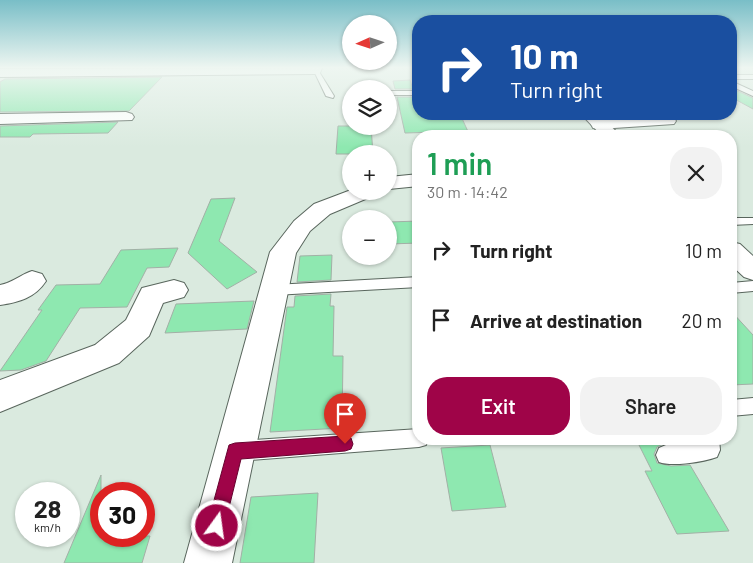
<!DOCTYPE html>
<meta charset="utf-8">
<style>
body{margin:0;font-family:Barlow,sans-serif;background:#f2f2f2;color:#222;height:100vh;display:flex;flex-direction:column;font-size:19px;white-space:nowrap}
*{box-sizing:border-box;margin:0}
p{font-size:16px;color:#767676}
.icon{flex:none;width:28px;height:28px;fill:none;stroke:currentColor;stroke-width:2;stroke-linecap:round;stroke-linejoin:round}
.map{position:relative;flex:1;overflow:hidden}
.drawer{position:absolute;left:412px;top:130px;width:325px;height:315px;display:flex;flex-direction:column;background:#fff;border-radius:20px;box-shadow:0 1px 4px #0004}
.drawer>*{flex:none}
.hud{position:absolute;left:412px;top:15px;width:325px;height:105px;border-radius:20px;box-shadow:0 1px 4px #0004;background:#1a4fa0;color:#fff;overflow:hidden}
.needle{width:32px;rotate:267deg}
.buttons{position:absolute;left:342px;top:15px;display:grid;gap:10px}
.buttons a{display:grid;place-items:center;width:55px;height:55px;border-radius:50%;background:#fff;box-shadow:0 1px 4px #0004;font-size:25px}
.speed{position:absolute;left:15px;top:482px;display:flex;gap:10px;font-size:25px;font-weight:700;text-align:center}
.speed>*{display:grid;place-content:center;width:65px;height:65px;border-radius:50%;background:#fff;box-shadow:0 1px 4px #0004;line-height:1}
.speed small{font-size:12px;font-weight:400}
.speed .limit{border:8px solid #d22;background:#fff;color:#111}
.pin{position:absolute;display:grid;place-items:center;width:42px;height:42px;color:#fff;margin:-51px -21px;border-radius:50% 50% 50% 0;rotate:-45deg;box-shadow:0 0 5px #0007}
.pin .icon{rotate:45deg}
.me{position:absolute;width:55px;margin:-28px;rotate:14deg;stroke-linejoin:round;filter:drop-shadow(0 0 4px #0008)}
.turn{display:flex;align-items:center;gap:18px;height:105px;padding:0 15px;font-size:22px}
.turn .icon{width:65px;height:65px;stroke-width:2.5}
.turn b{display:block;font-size:35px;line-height:42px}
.round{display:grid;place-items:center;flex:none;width:52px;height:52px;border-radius:20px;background:#f2f2f2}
.head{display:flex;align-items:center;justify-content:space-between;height:85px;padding:0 15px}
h1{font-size:30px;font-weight:600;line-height:38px;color:#1e9e55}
.button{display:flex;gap:10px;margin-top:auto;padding:10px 15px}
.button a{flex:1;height:58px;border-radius:20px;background:#9f0448;color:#fff;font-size:20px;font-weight:600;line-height:58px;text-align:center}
.button a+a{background:#f2f2f2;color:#222}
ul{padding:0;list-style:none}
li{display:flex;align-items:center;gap:15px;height:70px;padding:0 15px}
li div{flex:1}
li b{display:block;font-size:19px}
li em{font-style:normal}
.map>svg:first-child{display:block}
.building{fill:#8ee8b0;stroke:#a2b0a6}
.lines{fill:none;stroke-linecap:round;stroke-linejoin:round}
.service-casing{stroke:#59665d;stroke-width:2}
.minor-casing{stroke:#59665d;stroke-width:2}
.tertiary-casing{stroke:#59665d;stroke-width:2}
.service{fill:#fff;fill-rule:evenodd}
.minor{fill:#fff;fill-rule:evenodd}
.tertiary{fill:#fff;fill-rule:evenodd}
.route{fill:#9f0448;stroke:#67032f}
</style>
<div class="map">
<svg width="753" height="563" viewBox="0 0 753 563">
<rect width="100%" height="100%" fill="#daeadf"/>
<g class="building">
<path d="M162,77l-33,34 -129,1v-30l5,-3z"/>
<path d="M410,80l3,9h-18l-2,-8z"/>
<path d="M731,88l22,10v11l-22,-12z"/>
<path d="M397,97h19l3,17h41l10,22h-29l-1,-4 -35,1z"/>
<path d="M118,122l-10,11 -75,1 -3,3h-30v-11z"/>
<path d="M338,126h33l2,28h-37z"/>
<path d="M235,198l-16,43 38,31 -30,17 -39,-36 23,-54z"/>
<path d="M419,221v22l-30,1v-22z"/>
<path d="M178,248l-9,19 -22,1 -20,39 -47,1 -34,53 -25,9 -21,1 42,-61h-4l18,-25 44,-1 21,-34z"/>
<path d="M332,255l-1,25 -34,2 3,-26z"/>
<path d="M331,294l-1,12h4l-1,50h10l-1,72 -72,4 17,-125h7l1,-11z"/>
<path d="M254,301l-7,28 -82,4 11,-29z"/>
<path d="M731,311l22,24v49l-22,1z"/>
<path d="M636,439h39l1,3 -11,1 -8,4 -3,7 3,9 14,3 19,-1 39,66 -52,3 -32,-63h7z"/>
<path d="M490,445l16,62 -54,4 -11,-63z"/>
<path d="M101,475v61h49l-8,27h-78z"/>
<path d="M318,493l-4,70h-74l11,-66z"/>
</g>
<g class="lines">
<g class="service-casing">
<g id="service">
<path d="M313,69l5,1 16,26 -1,2 -7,-2z"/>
<rect x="731" y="75" width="22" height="4"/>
<path d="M731,81l22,10v5l-22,-10z"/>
<rect x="389" y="91" width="30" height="4"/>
<path d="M731,218h22v6l-22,1z"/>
<path d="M419,277v10l-145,8 -5,-1 -2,-4 2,-4 5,-1z"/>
<path d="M753,281v10l-22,2v-10z"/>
<path d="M753,398v16l-22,2v-16z"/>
<path d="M419,429v10h9l-2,6 -7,2 -181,14 -7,-3 -3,-7 3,-7 7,-3z"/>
<path d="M699,439h20l1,11 -3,7c-13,5 -46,10 -58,5l-3,-7 3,-7 7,-3 34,-4z"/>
</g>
</g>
<g class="minor-casing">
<g id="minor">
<path d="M322,68l-2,5 -5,1 -315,3v-8z"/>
<path d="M126,112l6,2 2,3 -2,3 -132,4v-10z"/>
<path d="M668,116l6,2 2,3 -2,3 -75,5 -6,-1 -2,-4 2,-4 6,-1z"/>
<path d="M419,174v12l-30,3v-12z"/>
<path d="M351,190l27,1 -3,4 -45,19 -20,17 -14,22 -64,310h-48l86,-311 24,-31 20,-17z"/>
<path d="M32,271l10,3 4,7c-11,17 -27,21 -46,24v-20c12,-2 20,-10 32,-14z"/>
<path d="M174,280l10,3 4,7 -4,7 -21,6 -14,33 -30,27 -119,49v-32l95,-35 31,-25 16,-32z"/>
</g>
</g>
<g class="tertiary-casing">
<g id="tertiary">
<path d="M581,114h17l23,22h-19z"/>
<path d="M731,242l9,2 13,12v24l-9,-3 -13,-12z"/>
</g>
</g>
<use href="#service" class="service"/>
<use href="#minor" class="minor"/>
<use href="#tertiary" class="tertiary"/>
</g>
<linearGradient id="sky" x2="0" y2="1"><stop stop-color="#79bec7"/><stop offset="0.46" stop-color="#eef6f1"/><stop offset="1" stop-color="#eef6f1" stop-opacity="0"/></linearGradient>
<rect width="753" height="147" fill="url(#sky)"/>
<path class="route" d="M345,436l6,2 2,6 -2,5 -6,2 -104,8 -18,73 -6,3 -7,-3 -3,-6 22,-81 6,-2z"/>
</svg>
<div class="buttons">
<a><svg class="needle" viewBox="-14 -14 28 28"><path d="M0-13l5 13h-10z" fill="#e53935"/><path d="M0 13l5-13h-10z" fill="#767676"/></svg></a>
<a><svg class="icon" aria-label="layers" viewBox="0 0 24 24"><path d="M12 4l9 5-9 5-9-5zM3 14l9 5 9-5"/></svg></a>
<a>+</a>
<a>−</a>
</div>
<div class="speed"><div>28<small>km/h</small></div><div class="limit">30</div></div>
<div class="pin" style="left:345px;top:444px;background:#d93025"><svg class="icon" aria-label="arrive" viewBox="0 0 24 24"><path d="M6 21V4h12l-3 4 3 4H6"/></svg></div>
<svg class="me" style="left:217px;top:526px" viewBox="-20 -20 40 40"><circle r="17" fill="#9f0448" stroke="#fff" stroke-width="3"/><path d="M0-11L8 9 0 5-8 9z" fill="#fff"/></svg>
<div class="hud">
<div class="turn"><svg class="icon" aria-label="right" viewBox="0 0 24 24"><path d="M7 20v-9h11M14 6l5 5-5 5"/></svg><div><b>10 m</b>Turn right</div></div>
</div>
<section class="drawer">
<div class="head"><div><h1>1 min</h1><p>30 m · 14:42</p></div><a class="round"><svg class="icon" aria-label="close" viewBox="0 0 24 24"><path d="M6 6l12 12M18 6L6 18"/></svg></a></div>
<ul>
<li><svg class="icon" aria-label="right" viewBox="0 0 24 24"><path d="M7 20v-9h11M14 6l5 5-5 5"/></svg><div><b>Turn right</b></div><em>10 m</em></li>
<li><svg class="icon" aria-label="arrive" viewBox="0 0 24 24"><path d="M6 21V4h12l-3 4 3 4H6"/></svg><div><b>Arrive at destination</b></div><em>20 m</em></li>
</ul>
<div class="button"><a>Exit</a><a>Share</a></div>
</section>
</div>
